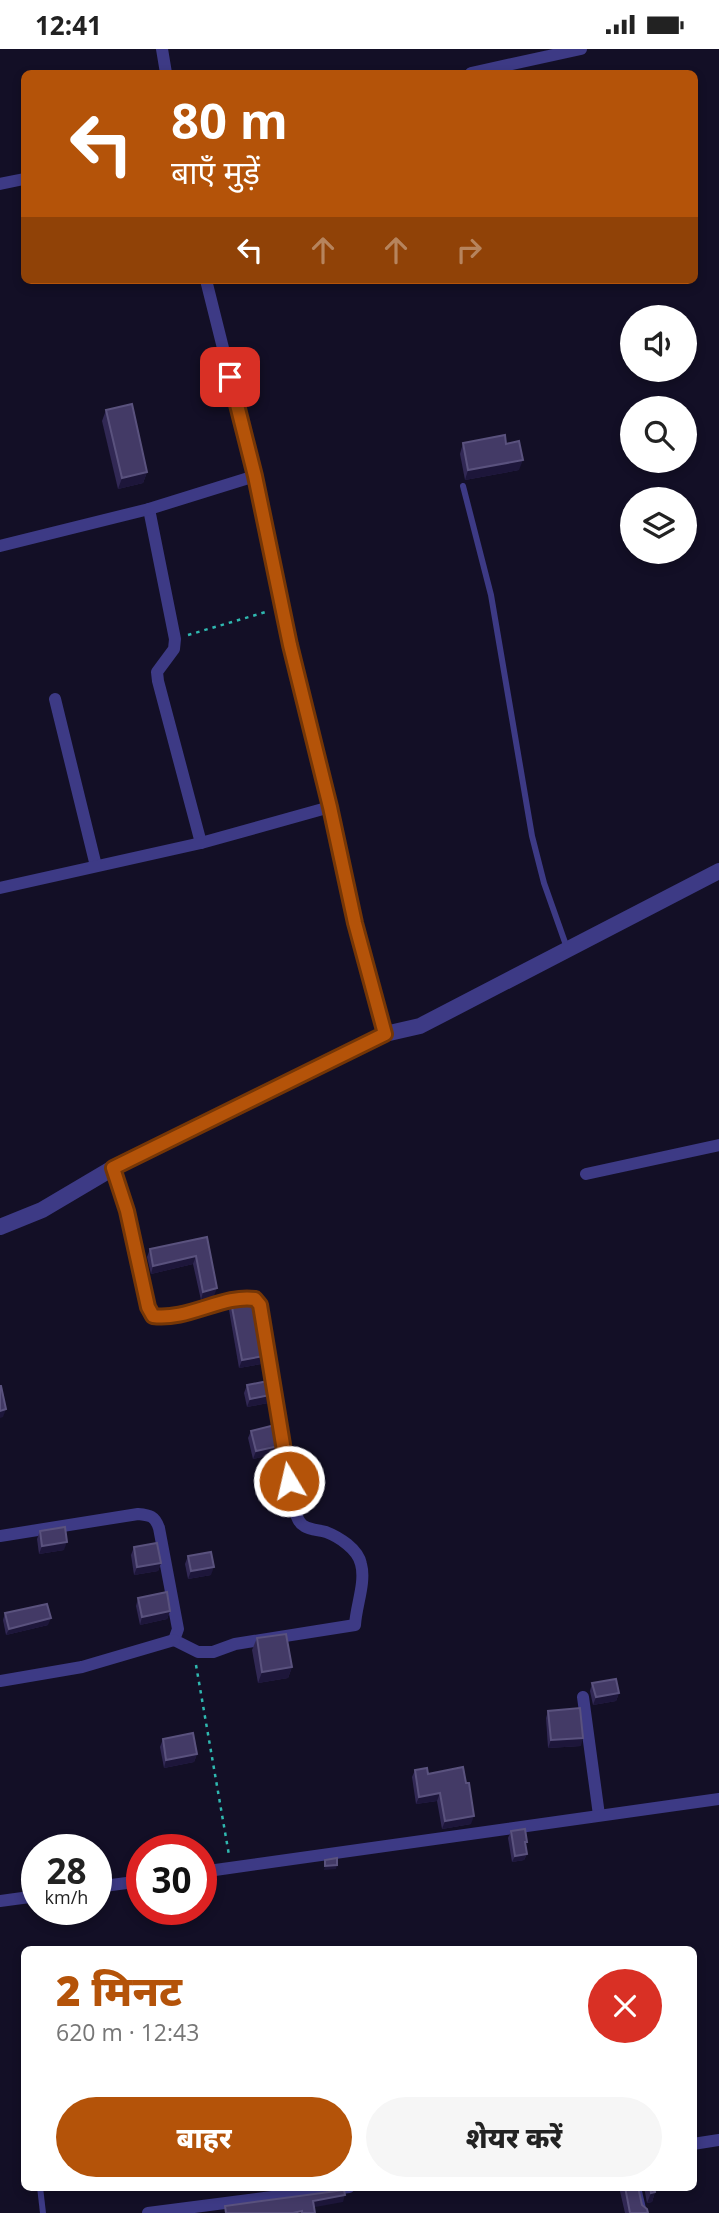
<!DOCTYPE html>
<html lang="hi">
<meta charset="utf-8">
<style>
body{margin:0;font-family:"Open Sans","Noto Sans Devanagari",sans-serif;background:#f6f6f6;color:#222;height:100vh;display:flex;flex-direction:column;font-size:26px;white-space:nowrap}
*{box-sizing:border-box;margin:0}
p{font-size:23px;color:#767676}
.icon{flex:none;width:38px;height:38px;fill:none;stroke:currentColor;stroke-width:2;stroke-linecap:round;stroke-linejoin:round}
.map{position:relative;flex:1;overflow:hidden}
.panel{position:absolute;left:21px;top:1897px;width:676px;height:245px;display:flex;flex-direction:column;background:#fff;border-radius:10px;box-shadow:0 4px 10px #0003}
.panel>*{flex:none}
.hud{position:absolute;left:21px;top:21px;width:677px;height:214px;border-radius:10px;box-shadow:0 4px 10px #0003;background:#b45309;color:#fff;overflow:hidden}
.fabs{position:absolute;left:620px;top:256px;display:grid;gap:14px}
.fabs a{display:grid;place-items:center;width:77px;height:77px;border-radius:50%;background:#fff;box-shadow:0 4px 10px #0003;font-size:35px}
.speed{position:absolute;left:21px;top:1785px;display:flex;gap:14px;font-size:35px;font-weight:700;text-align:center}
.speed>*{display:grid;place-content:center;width:91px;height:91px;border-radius:50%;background:#fff;box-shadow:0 4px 10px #0003;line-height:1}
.speed small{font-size:18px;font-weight:400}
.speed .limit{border:10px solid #d22;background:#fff;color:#111}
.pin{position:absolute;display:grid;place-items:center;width:60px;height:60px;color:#fff;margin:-30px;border-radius:14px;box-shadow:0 4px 10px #0006}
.me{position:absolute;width:77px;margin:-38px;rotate:351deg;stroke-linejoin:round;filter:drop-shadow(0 0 5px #0008)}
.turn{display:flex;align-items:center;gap:24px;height:147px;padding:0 35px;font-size:32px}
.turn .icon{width:91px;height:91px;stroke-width:2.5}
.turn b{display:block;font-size:49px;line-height:60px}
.lanes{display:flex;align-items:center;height:66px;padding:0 35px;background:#0003;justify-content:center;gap:35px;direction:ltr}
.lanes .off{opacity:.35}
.round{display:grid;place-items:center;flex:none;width:74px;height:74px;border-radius:37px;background:#f6f6f6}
.headline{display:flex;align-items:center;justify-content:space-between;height:119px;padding:0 35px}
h1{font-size:42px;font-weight:800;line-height:52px;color:#b45309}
.button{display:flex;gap:14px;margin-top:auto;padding:14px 35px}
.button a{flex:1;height:80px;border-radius:42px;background:#b45309;color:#fff;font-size:28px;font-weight:800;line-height:80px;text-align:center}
.button a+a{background:#f6f6f6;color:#222}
.status{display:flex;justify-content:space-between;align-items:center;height:49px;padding:0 35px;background:#fff;direction:ltr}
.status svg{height:19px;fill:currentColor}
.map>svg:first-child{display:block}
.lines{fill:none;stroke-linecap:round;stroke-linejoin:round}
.path{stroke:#2fb8b0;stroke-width:2.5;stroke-dasharray:3.5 5;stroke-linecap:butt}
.service{stroke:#3d3a85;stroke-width:6}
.minor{stroke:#3d3a85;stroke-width:12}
.tertiary{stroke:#3d3a85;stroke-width:16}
.wall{fill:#312854}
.shaded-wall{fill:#1d163a}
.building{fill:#433a66;stroke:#5a527e;stroke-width:2}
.route-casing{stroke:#753606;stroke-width:18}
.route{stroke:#b45309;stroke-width:12}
</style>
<div class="status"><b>12:41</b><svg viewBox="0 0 49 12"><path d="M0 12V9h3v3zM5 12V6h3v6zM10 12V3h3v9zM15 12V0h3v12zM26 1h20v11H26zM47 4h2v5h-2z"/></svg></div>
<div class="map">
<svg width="719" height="2164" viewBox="0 0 719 2164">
<rect width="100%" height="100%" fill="#130f26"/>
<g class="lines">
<g class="path">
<path d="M188,586l81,-24"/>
<path d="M196,1616l33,190"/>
</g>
<g class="service">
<path d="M463,437l28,109 41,241 12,47 23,65"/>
<path d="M40,2138l3,26"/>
<path d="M638,2138l6,26"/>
</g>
<g class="minor">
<path d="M162,0l4,24"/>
<path d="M471,24l110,-24"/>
<path d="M0,135l24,-5"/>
<path d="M206,231l49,196 35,169 40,162 25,116 30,111"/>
<path d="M149,460l26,130 -1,10 -17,23 1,9 43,162"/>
<path d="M0,497l149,-37 106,-33"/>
<path d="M55,650l41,167"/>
<path d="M0,839l201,-45 129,-36"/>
<path d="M586,1125l133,-29"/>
<path d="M0,1487l138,-22c12,1 17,2 21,14l19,101 -4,11 24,12h15l22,-8 120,-19c1,-19 11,-43 6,-61 -3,-15 -22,-27 -35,-32 -7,-2 -16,-2 -22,-6 -6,-3 -8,-12 -10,-18l-34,-203 -5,-6c-33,-5 -68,23 -102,17l-5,-9 -21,-96 -14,-43"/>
<path d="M0,1632l82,-14 92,-27"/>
<path d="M583,1648l16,118"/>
<path d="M201,1823l518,-73"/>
<path d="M96,1838l46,-6"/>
<path d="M0,1852l37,-5"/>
<path d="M693,2095l26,-4"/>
<path d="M148,2164l201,-26"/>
</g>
<path class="tertiary" d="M0,1178l42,-17 71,-42 272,-134 35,-8 299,-155"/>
</g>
<g class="wall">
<path d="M106,361l41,62 -4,11 -25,6 -16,-68z"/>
<path d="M463,394l56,27 -54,10 -5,-26z"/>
<path d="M207,1188l7,59 -13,4 -8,-36 -42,10 -4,-17 3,-8z"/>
<path d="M231,1253l30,62 -22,4 -10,-58z"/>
<path d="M247,1336l21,18 -21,4 -3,-14z"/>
<path d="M251,1382l25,23 -23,5 -5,-21z"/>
<path d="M40,1482l24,19 -25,4 -2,-15z"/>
<path d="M134,1498l27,16 -3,8 -24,4 -3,-20z"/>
<path d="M188,1507l23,19 -23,4 -3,-15z"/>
<path d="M138,1549l32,13 -3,8 -27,6 -4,-19z"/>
<path d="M5,1564l43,12 -42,10 -3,-15z"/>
<path d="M257,1589l35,29 -4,11 -30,5 -6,-33z"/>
<path d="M592,1634l27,10 -3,8 -23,4 -3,-14z"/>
<path d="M548,1662l33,35 -33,2 -2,-30z"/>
<path d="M163,1690l34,15 -3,8 -30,6 -4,-21z"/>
<path d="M415,1721l13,4 43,50 -29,5 -5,-28 -21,3 -4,-27z"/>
<path d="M511,1782l15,15 1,8 -3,6 -12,2 -4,-24z"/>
<path d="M619,2138h19l4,18 6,8h-23z"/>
<path d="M644,2138h10l1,5 -3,10 -5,1z"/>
</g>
<g class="shaded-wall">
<path d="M523,411l-4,10 -54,10 3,-10z"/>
<path d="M147,423l-4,11 -25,6 4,-11z"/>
<path d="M196,1207l-3,8 -42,10 2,-8z"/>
<path d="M217,1239l-3,8 -13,4 2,-8z"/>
<path d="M264,1307l-3,8 -22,4 3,-8z"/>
<path d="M270,1346l-2,8 -21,4 3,-8z"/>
<path d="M6,1360l-3,8 -3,1v-7z"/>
<path d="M279,1397l-3,8 -23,5 3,-8z"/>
<path d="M67,1493l-3,8 -25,4 3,-8z"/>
<path d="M161,1514l-3,8 -24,4 3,-8z"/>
<path d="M214,1518l-3,8 -23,4 3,-8z"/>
<path d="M170,1562l-3,8 -27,6 2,-8z"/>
<path d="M51,1569l-3,7 -42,10 3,-6z"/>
<path d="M292,1618l-4,11 -30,5 4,-11z"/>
<path d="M619,1644l-3,8 -23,4 3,-8z"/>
<path d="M583,1689l-2,8 -33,2 3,-8z"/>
<path d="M197,1705l-3,8 -30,6 2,-8z"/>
<path d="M440,1744l-3,8 -21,3 3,-7z"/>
<path d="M474,1767l-3,8 -29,5 3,-8z"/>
<path d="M527,1805l-3,6 -12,2 3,-6z"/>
<path d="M337,1816l-1,4 -12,1 1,-4z"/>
<path d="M655,2143l-3,10 -5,1 4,-10z"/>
<path d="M345,2146l-2,7 -33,6 3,-7z"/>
</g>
<g class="building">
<path d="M132,355l15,68 -25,6 -16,-68z"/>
<path d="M505,386l1,9 13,-3 4,19 -55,10 -5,-27z"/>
<path d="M207,1188l10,51 -14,4 -7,-36 -43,10 -3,-17z"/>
<path d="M254,1251l10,56 -22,4 -11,-58z"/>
<path d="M268,1332l2,14 -20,4 -3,-14z"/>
<path d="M0,1337h1l5,23 -6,2z"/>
<path d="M275,1376l4,21 -23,5 -5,-20z"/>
<path d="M65,1478l2,15 -25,4 -2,-15z"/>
<path d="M157,1494l4,20 -24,4 -3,-20z"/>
<path d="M211,1503l3,15 -23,4 -3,-15z"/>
<path d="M167,1543l3,19 -28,6 -4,-19z"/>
<path d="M47,1555l4,14 -42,11 -4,-16z"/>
<path d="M286,1585l6,33 -30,5 -5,-34z"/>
<path d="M616,1630l3,14 -23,4 -4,-14z"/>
<path d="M580,1659l3,30 -32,2 -3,-29z"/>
<path d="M193,1684l4,21 -31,6 -3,-21z"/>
<path d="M463,1718l3,16h3l5,33 -29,5 -5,-28 -21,4 -4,-27 12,-2 1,6z"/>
<path d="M525,1780l2,13h-2l2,12 -12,2 -4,-25z"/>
<path d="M337,1809v7l-12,1v-6z"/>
<path d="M625,2138h13l4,18 5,4 1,4h-18z"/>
<path d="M650,2138h4l1,5 -4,1z"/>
<path d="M344,2141l1,5 -32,6 2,12h-13v-2l-9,2h-67l-1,-7z"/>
</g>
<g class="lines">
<g class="route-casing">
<path id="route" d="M230,328l25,99 35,169 40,162 25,116 30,111 -272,134 14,43 21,96 5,9c34,5 71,-22 102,-17l5,6 29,176"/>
</g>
<use href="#route" class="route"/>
</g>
</svg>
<div class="fabs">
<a><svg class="icon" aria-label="sound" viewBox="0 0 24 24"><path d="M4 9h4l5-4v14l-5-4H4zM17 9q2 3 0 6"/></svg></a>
<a><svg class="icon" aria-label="search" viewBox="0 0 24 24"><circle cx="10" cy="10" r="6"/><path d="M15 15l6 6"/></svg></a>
<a><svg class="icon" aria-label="layers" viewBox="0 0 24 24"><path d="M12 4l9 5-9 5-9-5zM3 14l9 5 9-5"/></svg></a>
</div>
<div class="speed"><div>28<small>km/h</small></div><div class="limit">30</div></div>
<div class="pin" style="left:230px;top:328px;background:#d93025"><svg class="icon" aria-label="arrive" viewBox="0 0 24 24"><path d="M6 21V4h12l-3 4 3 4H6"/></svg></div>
<svg class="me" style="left:289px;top:1432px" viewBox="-20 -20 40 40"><circle r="17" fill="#b45309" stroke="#fff" stroke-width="3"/><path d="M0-11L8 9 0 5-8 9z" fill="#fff"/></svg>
<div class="hud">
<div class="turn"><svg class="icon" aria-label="left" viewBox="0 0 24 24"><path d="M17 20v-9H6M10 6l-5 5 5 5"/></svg><div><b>80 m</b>बाएँ मुड़ें</div></div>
<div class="lanes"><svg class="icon" aria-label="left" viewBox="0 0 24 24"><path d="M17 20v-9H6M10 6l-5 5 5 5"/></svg><svg class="icon off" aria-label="ahead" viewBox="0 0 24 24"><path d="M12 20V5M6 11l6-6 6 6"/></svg><svg class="icon off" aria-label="ahead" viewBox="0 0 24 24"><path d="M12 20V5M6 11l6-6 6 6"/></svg><svg class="icon off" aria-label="right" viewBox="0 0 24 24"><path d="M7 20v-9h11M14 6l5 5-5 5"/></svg></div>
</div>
<section class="panel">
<div class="headline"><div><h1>2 मिनट</h1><p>620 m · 12:43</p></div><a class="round" style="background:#d93025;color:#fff"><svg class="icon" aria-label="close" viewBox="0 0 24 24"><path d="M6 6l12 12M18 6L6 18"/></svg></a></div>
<div class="button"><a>बाहर</a><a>शेयर करें</a></div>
</section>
</div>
